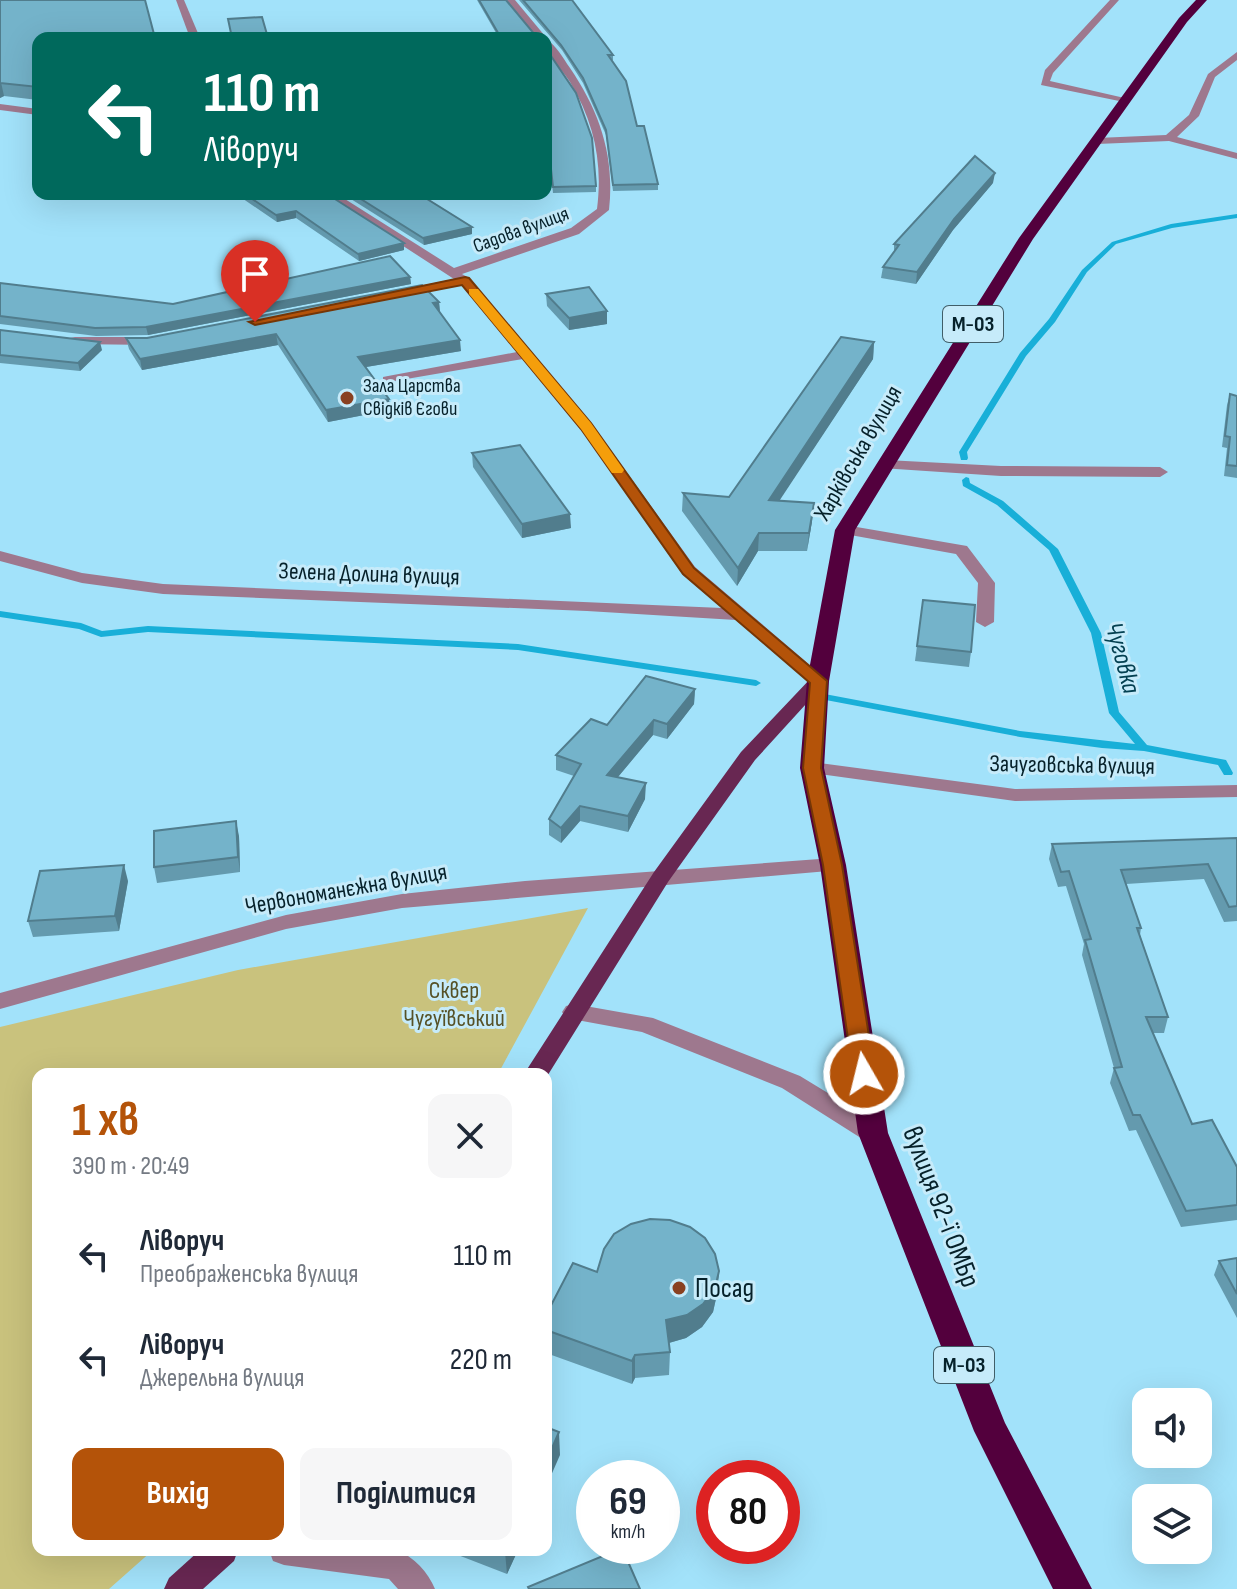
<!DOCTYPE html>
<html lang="uk">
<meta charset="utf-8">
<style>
body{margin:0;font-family:"Sofia Sans Condensed",sans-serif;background:#f6f6f7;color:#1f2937;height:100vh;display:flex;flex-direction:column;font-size:30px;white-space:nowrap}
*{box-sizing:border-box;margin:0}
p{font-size:26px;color:#747a83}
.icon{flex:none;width:44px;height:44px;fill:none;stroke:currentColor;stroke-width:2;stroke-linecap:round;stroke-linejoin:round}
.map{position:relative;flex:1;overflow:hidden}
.panel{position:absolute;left:32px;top:1068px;width:520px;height:488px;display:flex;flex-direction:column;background:#fff;border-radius:16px;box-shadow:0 8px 32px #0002}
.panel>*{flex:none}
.hud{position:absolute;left:32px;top:32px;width:520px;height:168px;border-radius:16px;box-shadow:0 8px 32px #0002;background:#00695c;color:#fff;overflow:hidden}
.fabs{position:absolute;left:1132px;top:1388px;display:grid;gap:16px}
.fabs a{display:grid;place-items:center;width:80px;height:80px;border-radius:16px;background:#fff;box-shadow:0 8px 32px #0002;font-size:40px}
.speed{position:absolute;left:576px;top:1460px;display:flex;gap:16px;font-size:40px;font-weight:700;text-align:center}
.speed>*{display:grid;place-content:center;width:104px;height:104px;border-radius:50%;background:#fff;box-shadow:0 8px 32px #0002;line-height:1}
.speed small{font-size:20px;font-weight:400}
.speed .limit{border:12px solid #d22;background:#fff;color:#111}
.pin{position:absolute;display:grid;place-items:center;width:68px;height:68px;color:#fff;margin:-82px -34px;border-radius:50% 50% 50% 0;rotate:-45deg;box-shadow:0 0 8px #0007}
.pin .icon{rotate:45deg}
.me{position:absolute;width:88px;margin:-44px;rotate:352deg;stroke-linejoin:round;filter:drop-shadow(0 0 6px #0008)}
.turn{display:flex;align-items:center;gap:28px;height:168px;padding:0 40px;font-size:36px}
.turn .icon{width:104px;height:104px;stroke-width:2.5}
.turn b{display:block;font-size:56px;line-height:68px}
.round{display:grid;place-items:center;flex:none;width:84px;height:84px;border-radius:16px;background:#f6f6f7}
.overview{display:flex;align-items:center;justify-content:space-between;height:136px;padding:0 40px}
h1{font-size:48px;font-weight:700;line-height:60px;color:#b45309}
.action{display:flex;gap:16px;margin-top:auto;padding:16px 40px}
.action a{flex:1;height:92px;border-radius:16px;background:#b45309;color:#fff;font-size:32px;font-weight:700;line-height:92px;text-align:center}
.action a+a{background:#f6f6f7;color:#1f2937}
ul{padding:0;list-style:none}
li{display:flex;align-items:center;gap:24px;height:104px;padding:0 40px}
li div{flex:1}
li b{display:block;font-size:30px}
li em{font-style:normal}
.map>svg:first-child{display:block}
.green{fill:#c9c27d}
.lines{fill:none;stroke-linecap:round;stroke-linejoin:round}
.stream{fill:#18afd8;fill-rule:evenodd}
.minor{fill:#9e788e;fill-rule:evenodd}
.major{fill:#682752;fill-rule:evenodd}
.highway{fill:#53003d;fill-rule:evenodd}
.wall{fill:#649aae}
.shaded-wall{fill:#517d8d}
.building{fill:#74b3ca;stroke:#517d8d;stroke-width:2}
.route{fill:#b45309;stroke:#753606;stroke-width:2}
.slow{fill:#f59e0b}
.poi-dot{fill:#894121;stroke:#c6ebfa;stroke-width:3}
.labels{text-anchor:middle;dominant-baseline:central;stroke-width:6;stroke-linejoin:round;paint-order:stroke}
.far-street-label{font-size:20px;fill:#06212a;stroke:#c6ebfa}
.far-poi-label{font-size:20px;fill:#06212a;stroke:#c6ebfa;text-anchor:start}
.shield{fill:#c6ebfa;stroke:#405e68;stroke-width:2}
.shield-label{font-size:22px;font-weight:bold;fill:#06212a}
.street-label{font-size:24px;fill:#06212a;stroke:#c6ebfa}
.park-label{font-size:24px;fill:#565126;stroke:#c6ebfa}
.water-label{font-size:26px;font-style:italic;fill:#034051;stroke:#c6ebfa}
.near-street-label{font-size:28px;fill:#06212a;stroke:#c6ebfa}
.near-poi-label{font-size:28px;fill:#06212a;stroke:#c6ebfa;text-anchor:start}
</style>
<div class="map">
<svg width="1237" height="1589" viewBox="0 0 1237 1589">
<rect width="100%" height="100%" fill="#a2e2fa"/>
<path class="green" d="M588,908l-90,166h-460v476h115l-44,39h-109v-562l238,-57z"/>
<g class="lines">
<g class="stream">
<path d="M1237,214v4l-65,10 -56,16 -29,28 -32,50 -29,34 -59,96 1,6 -1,2h-6l-2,-8 61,-99 29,-34 33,-49 30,-28 59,-18z"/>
<path d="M966,477l3,1 1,5 33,18 55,48 43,84 18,79 28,33 79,15 7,13 -1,2h-8l-6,-10 -74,-14 -42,-3 -82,-11 -210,-40 -1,-2 1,-2 4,-1 206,39 115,13 -26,-31 -18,-80 -42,-83 -52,-45 -34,-19 -1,-6z"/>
<path d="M0,611l81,12 21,8 46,-5 370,18 238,36 5,3 -5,3 -238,-36 -370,-18 -47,5 -22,-8 -79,-12z"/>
</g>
<g class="minor">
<path d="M176,0h8l16,38h-10z"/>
<path d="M506,0h9l30,36 2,2 -1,1 -9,-1z"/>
<path d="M1110,0h9l-66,73 -3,8 79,18v4l-88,-18 4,-15z"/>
<path d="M546,39c10,6 17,19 24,29 30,44 45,89 39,142l-30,24 -117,40 7,4 122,145 104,144 129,110 3,4 -3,4h-12l-76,-65 -149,-9 -424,-17 -81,-11 -82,-22v-10l82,22 81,11 559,24 -39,-33 -102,-146 -58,-70 -140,24v-6l5,-1 129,-24 -55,-67 -68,12v-6l60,-12 -131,-85h14l117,74 117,-40 26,-19c6,-47 -3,-87 -27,-127 -8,-13 -24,-27 -24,-43z"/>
<path d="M1237,52v8l-22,17 -16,39 -22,21 60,16v6l-68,-18 -72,3 -5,-3 5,-3 69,-3 23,-20 19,-41z"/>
<path d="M0,104l38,5v6l-38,-5z"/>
<path d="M75,337h80l7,4 -7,4 -85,-1v-6z"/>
<path d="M886,460l115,6 159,1 8,5 -8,5 -159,-1 -120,-8v-6z"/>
<path d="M845,525l122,21 28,37 -1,39 -9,5 -9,-5 2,-39 -22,-29 -117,-21v-6z"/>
<path d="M812,762l203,27 222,-4v12l-222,4 -210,-29 -3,-4z"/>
<path d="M833,858l11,7 -4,5 -438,38 -116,21 -286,80v-16l286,-78 116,-21 123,-13z"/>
<path d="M574,1004l79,14 147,58 82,50 3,7 -3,7 -9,3 -9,-3 -82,-52 -140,-56 -76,-14 -4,-6 4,-6z"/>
<path d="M269,1550h128c17,7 31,22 38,39h-37l-9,-10 -105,-14 -11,-4z"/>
</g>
<g class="major">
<path d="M818,675l9,6 -72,79 -87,122 -122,196v-4h-22l130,-202 87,-120 71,-75z"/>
<path d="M200,1550h38l-4,11 -31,28h-39l5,-11z"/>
</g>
<path class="highway" d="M1196,0h11l-20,22 -154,217 -178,291 -26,151 -5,87 22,97 42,268 117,290 87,166h-39l-79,-158 -116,-298 -38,-268 -20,-97 7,-87 28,-151 184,-292 160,-220z"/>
</g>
<g class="wall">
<path d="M0,0l38,38v62l-34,-4 -4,2z"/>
<path d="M477,0h29l29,35 9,3h-45z"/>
<path d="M519,0h53l41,55v5h-2l47,124v6l-45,1 -7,-56 -23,-52 -21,-33z"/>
<path d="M546,128l50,58v6l-43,1z"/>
<path d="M993,183l-40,47 -37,54 -35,-6 2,-11 11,-15v-8z"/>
<path d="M236,194h91l77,49v7l-45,11 -63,-43 -19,4z"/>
<path d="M343,194h76l53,33v7l-48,11z"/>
<path d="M410,277l1,7 -263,51 -52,1 -96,-12v-41l173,21z"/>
<path d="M546,294l61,17v13l-38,6 -22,-24z"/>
<path d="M439,302l1,10 21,39 -95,16 23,32 1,11 -62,12 -50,-77 -136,25 -13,-21 -3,-11h21z"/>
<path d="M0,330l102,20 -22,21 -80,-8z"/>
<path d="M874,342l-1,17 -94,141 33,21 -5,30h-49l-21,35 -55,-75 1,-18 46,4z"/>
<path d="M1230,394l7,2v82l-13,-2 3,-28 -5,-1 5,-42z"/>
<path d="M472,453l99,75 -49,10 -49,-71z"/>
<path d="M923,600l48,52 -2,15 -54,-6z"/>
<path d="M695,689l-1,15 -27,35 -14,-4 -35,42 27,22 -17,33 -48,-11 -19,22 -12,-8v-16l25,-43 -18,-6v-15l51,-30z"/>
<path d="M239,836l1,36 -83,11 -3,-16z"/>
<path d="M1237,838v83l-13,1 -20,-43 -78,5 15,44 -1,7 28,82 -4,16h-11l39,91 45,43v53l-56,7 -45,-97 -7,1 -19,-48 4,-15 -32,-113 2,-11 -18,-58 -8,1 -9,-28 3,-15z"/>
<path d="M128,881l-9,50 -86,6 -5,-16z"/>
<path d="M1237,1258v60l-23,-43 5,-14z"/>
<path d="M719,1271l-2,23 -4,18 -11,15 -16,11 -17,5 1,9 -1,23 -34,3 -3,6 -86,-31v-38l51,-43z"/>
<path d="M445,1550h73l-11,24z"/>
</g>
<g class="shaded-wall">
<path d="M1,82l3,14 -4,2v-15z"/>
<path d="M995,173l-2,10 -40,47 -37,54 1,-12 37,-53z"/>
<path d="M296,211v7l-19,4 -1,-7z"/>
<path d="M472,227v7l-48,11 -1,-7z"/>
<path d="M404,243v7l-45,11 -1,-7z"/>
<path d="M410,277l1,7 -263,51 -2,-8z"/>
<path d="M439,302l1,11 -7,-10z"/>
<path d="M607,311v13l-38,6v-12z"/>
<path d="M276,334l2,11 -136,25 -2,-11z"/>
<path d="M460,340l1,11 -101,17 -2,-11z"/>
<path d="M100,342l2,8 -22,21 -2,-8z"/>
<path d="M874,342l-1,17 -105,159 1,-18z"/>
<path d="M389,399l1,11 -62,12 -2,-12z"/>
<path d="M814,503l-2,18 -5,30 2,-18z"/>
<path d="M570,514l1,14 -49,10v-14z"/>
<path d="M759,533l-1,18 -21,35 1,-18z"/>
<path d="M695,689l-1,15 -27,35v-15z"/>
<path d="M654,720l-1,15 -46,55v-15z"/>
<path d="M646,783l-1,16 -17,33v-16z"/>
<path d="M580,806v15l-19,22v-15z"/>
<path d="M236,821l3,15 1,36 -2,-15z"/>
<path d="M124,865l4,16 -9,50 -4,-15z"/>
<path d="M719,1271l-2,23 -4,18 -11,15 -16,11 -21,6 1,-24z"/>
<path d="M635,1355v23l-3,6v-23z"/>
<path d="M559,1432l1,23 -14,32v-25z"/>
<path d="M506,1550h12l-11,24 -2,-22z"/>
</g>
<g class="building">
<path d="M0,0h145l10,38h-117v49l-38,-4z"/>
<path d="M479,0h27l29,35 9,3h-43z"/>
<path d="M523,0h49l41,55h-5l18,26 11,45h7l14,58 -45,1 -7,-55 -23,-52 -22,-33z"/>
<path d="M262,17l6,21h-36l-4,-19z"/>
<path d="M546,45l3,8 27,40 16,45 4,48 -43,1 -7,-63z"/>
<path d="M975,156l20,17 -41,46 -37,53 -34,-5 16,-22 -5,-1z"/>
<path d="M245,194h82l77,49 -46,11 -62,-43 -20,4z"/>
<path d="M353,194h66l53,33 -49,11z"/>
<path d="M390,256l20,21 -264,50 -51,1 -95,-12v-33l173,21z"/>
<path d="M422,285l17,17 -6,1 27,37 -102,17 31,42 -63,11 -50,-76 -136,25 -14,-21h21z"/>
<path d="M589,287l18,24 -38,7 -23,-24z"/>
<path d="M0,330l100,12 -22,21 -78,-8z"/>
<path d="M841,337l33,5 -105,158 45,3 -5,30h-50l-21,35 -55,-75 46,4z"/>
<path d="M1230,394l7,2v70l-10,-1 3,-28 -5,-1z"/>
<path d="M520,445l50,69 -48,10 -50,-71z"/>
<path d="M923,600l52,5 -4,47 -54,-6z"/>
<path d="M646,676l49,13 -28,35 -13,-4 -47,55 39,8 -18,33 -48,-10 -19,22 -12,-9 32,-55 -25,-9 35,-36 16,6z"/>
<path d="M236,821l2,36 -84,10v-36z"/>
<path d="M1237,838v68l-8,1 -21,-43 -87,6 20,58h-4l31,89h-22l46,107 20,-4 25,47v38l-51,6 -46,-96h-7l-19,-47 8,-1 -37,-127 6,-1 -22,-68 -8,1 -9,-28z"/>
<path d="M124,865l-9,51 -87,5 12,-50z"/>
<path d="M650,1219l20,1 20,7 15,11 10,16 4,17 -4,17 -12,16 -16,11 -21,5 4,32 -35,3 -3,6 -86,-31v-15l27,-52 24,9 7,-23 10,-15 17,-10z"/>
<path d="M1237,1258v36l-18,-33z"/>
<path d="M546,1427l13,5 -13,30z"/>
<path d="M622,1548l18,41h-111l-1,-2z"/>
</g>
<path class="route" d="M465,277l4,1 122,145 103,145 133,113 -6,87 21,97 33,209 -3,5 -8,3 -8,-3 -3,-5 -30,-209 -20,-97 7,-85 -127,-109 -102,-145 -119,-144 -207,40 -6,-3z"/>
<path class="slow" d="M469,289h9l113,134 33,47 -2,3h-10l-31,-44 -112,-135z"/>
<g class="poi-dot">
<circle cx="347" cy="398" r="8"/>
<circle cx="679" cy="1288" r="8"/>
</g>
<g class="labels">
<g class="far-street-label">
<text transform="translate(521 230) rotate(-20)">Садова вулиця</text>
</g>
<g class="far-poi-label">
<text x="363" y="386">Зала Царства<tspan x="363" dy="23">Свідків Єгови</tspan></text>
</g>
<g class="shield">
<rect x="943" y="306" width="60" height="36" rx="6"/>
<rect x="934" y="1347" width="60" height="36" rx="6"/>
</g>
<g class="shield-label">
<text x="973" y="324">М-03</text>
<text x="964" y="1365">М-03</text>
</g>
<g class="street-label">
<text transform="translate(858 453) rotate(-60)">Харківська вулиця</text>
<text transform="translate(369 574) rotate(2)">Зелена Долина вулиця</text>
<text transform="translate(1072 765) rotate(1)">Зачуговська вулиця</text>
<text transform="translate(346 889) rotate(-10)">Червономанєжна вулиця</text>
</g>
<g class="park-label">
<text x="454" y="990">Сквер<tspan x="454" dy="28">Чугуївський</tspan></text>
</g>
<g class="water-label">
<text transform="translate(1122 658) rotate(75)">Чуговка</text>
</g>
<g class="near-street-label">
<text transform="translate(941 1207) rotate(69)">вулиця 92-ї ОМБр</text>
</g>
<g class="near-poi-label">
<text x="695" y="1288">Посад</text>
</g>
</g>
</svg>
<div class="fabs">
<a><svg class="icon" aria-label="sound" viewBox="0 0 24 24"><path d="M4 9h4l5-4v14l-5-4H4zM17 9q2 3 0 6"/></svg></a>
<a><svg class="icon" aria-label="layers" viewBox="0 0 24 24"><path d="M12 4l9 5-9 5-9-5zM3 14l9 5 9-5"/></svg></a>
</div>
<div class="speed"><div>69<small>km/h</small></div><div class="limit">80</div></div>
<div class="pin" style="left:255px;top:322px;background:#d93025"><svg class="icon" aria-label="arrive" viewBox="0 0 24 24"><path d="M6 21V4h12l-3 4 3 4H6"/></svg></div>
<svg class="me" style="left:864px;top:1074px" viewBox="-20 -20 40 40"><circle r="17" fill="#b45309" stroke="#fff" stroke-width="3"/><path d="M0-11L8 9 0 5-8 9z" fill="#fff"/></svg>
<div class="hud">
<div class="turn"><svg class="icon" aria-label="left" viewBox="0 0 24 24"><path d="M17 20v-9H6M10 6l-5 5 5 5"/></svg><div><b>110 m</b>Ліворуч</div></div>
</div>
<section class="panel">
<div class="overview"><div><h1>1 хв</h1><p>390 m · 20:49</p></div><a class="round"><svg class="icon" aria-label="close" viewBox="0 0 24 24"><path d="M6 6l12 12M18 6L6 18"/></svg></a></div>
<ul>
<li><svg class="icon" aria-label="left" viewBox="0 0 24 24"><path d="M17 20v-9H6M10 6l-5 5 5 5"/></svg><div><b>Ліворуч</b><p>Преображенська вулиця</p></div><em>110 m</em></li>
<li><svg class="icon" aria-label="left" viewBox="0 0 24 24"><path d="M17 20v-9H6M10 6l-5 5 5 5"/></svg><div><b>Ліворуч</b><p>Джерельна вулиця</p></div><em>220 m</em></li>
</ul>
<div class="action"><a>Вихід</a><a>Поділитися</a></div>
</section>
</div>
